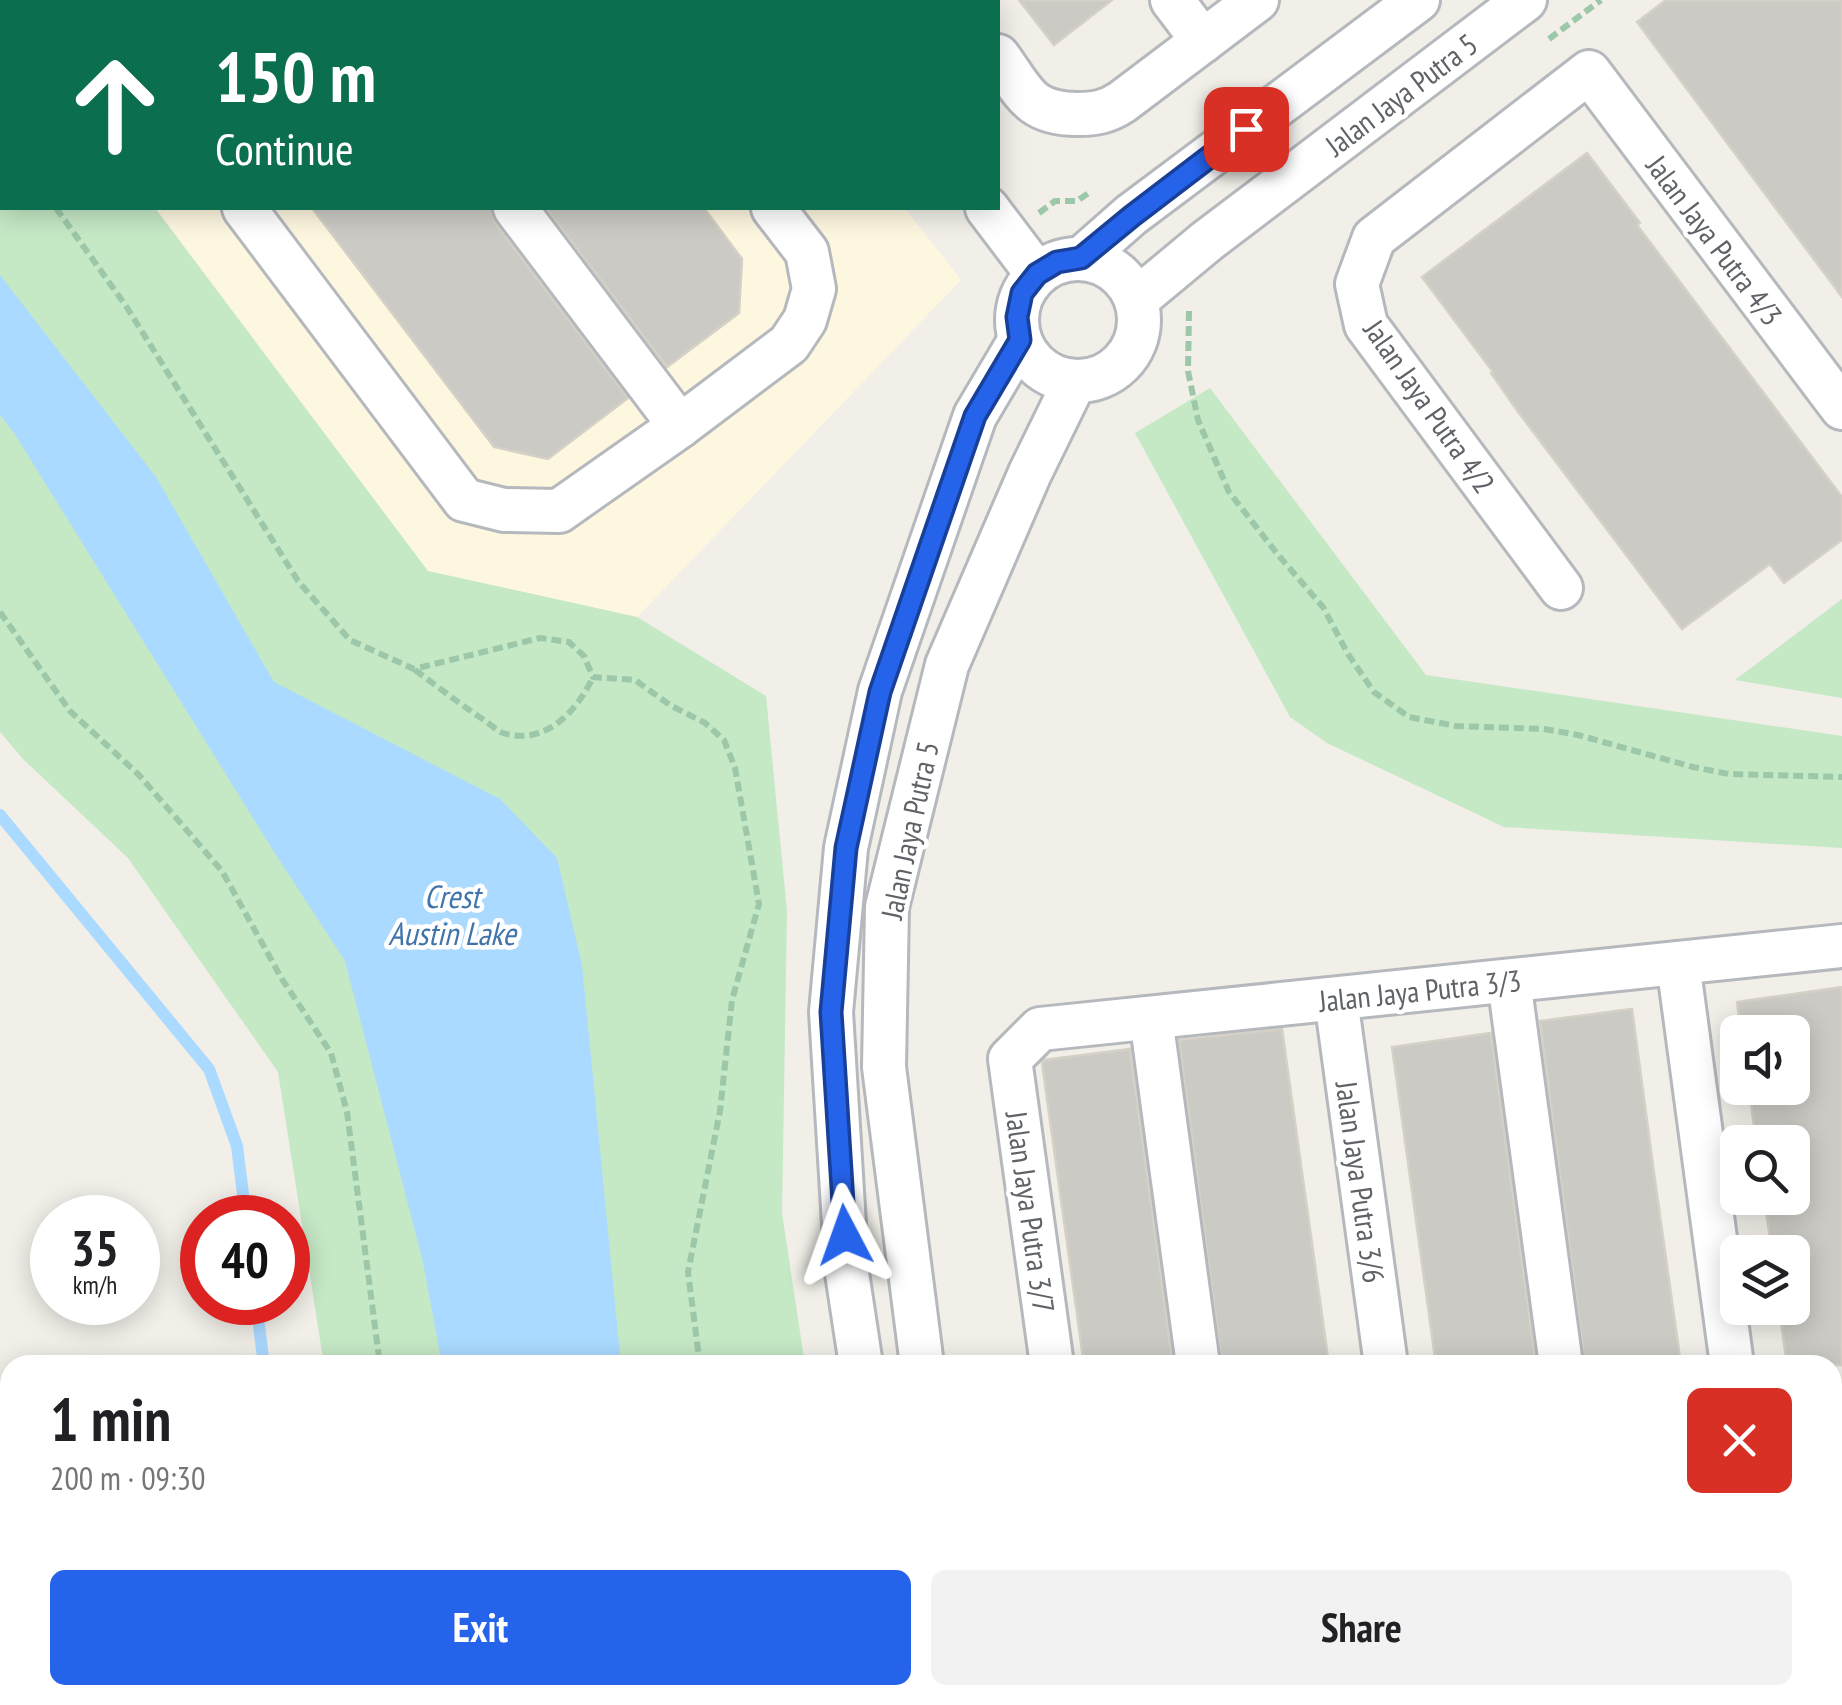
<!DOCTYPE html>
<meta charset="utf-8">
<style>
body{margin:0;font-family:"PT Sans Narrow",sans-serif;background:#f2f2f2;color:#202124;height:100vh;display:flex;flex-direction:column;font-size:38px;white-space:nowrap}
*{box-sizing:border-box;margin:0}
p{font-size:32px;color:#757577}
.icon{flex:none;width:55px;height:55px;fill:none;stroke:currentColor;stroke-width:2;stroke-linecap:round;stroke-linejoin:round}
.map{position:relative;flex:1;overflow:hidden}
.details{position:absolute;left:0px;top:1355px;width:1842px;height:350px;display:flex;flex-direction:column;background:#fff;border-radius:30px 30px 0 0;box-shadow:0 5px 25px #0003}
.details>*{flex:none}
.guide{position:absolute;left:0px;top:0px;width:1000px;height:210px;box-shadow:0 5px 25px #0003;background:#0b6e4f;color:#fff;overflow:hidden}
.tools{position:absolute;left:1720px;top:1015px;display:grid;gap:20px}
.tools a{display:grid;place-items:center;width:90px;height:90px;border-radius:15px;background:#fff;box-shadow:0 5px 25px #0003;font-size:50px}
.speed{position:absolute;left:30px;top:1195px;display:flex;gap:20px;font-size:50px;font-weight:700;text-align:center}
.speed>*{display:grid;place-content:center;width:130px;height:130px;border-radius:50%;background:#fff;box-shadow:0 5px 25px #0003;line-height:1}
.speed small{font-size:25px;font-weight:400}
.speed .limit{border:15px solid #d22;background:#fff;color:#111}
.pin{position:absolute;display:grid;place-items:center;width:85px;height:85px;color:#fff;margin:-42px;border-radius:20px;box-shadow:0 5px 15px #0006}
.me{position:absolute;width:110px;margin:-55px;rotate:356deg;stroke-linejoin:round;filter:drop-shadow(0 0 8px #0008)}
.turn{display:flex;align-items:center;gap:35px;height:210px;padding:0 50px;font-size:45px}
.turn .icon{width:130px;height:130px;stroke-width:2.5}
.turn b{display:block;font-size:70px;line-height:85px}
.round{display:grid;place-items:center;flex:none;width:105px;height:105px;border-radius:15px;background:#f2f2f2}
.summary{display:flex;align-items:center;justify-content:space-between;height:170px;padding:0 50px}
h1{font-size:60px;font-weight:800;line-height:75px}
.button{display:flex;gap:20px;margin-top:auto;padding:20px 50px}
.button a{flex:1;height:115px;border-radius:15px;background:#2563eb;color:#fff;font-size:40px;font-weight:800;line-height:115px;text-align:center}
.button a+a{background:#f2f2f2;color:#202124}
.map>svg:first-child{display:block}
.commercial{fill:#fef7e0}
.green{fill:#c5e8c5}
.water{fill:#aadaff}
.lines{fill:none;stroke-linecap:round;stroke-linejoin:round}
.stream{stroke:#aadaff;stroke-width:12}
.building{fill:#cccac5;stroke:#d6d1c6;stroke-width:2.5}
.minor-casing{stroke:#b5b8bc;stroke-width:48}
.path{stroke:#9cc7a9;stroke-width:6;stroke-dasharray:10 5;stroke-linecap:butt}
.minor{stroke:#fff;stroke-width:42}
.route-casing{stroke:#184099;stroke-width:25}
.route{stroke:#2563eb;stroke-width:18}
.labels{text-anchor:middle;dominant-baseline:central;stroke-width:9;stroke-linejoin:round;paint-order:stroke}
.street-label{font-size:30px;fill:#5f6368;stroke:#fff}
.water-label{font-size:32px;font-style:italic;fill:#4174aa;stroke:#fff}
</style>
<div class="map">
<svg width="1842" height="1705" viewBox="0 0 1842 1705">
<rect width="100%" height="100%" fill="#f1efe8"/>
<g class="commercial">
<path d="M0,0h746l2,2h-746v3z"/>
<path d="M155,208h750l56,72 -324,337 -209,-46z"/>
</g>
<g class="green">
<path d="M0,2l2,3v203h153l273,363 209,46 129,79 21,215 -5,302 23,152h-481l-46,-293 -150,-214 -104,-98 -24,-28z"/>
<path d="M1210,388l216,287 416,61v112l-338,-21 -177,-84 -37,-26 -155,-284z"/>
<path d="M1842,599v99l-107,-18z"/>
</g>
<path class="water" d="M0,275l156,202 118,205 226,117 57,59 25,107 39,400h-179l-19,-103 -78,-301 -69,-106 -262,-422 -14,-18z"/>
<g class="lines">
<g class="stream">
<path d="M0,815l209,254 28,77 9,72"/>
<path d="M256,1302l8,63"/>
<path d="M306,1695l2,10"/>
</g>
</g>
<g class="building">
<path d="M1019,0h93l-58,45z"/>
<path d="M1666,0h176v297l-205,-275z"/>
<path d="M1587,153l53,70 -3,2 205,272v43l-58,43 -14,-19 -88,65 -166,-220 -25,-36 2,-1 -71,-95z"/>
<path d="M312,208h179l4,15 133,175 -80,61 -54,-12z"/>
<path d="M546,208h158l38,51 -3,54 -72,54z"/>
<path d="M1842,987v378h-55l-8,-57h13v-56h-20l-8,-54h28v-56h-36l-7,-54h43v-56h-51l-4,-30z"/>
<path d="M1632,1009l22,164 27,192h-96l-45,-344z"/>
<path d="M1282,1029l47,336h-107l-43,-325z"/>
<path d="M1491,1033l45,332h-100l-44,-318z"/>
<path d="M1130,1049l43,316h-89l-42,-302 2,-3z"/>
</g>
<g class="lines">
<g class="minor-casing">
<g id="minor">
<path d="M86,0l2,2"/>
<path d="M358,0l2,2"/>
<path d="M617,0l2,2"/>
<path d="M833,0l2,2"/>
<path d="M955,0l2,2"/>
<path d="M1172,0l31,41"/>
<path d="M225,2l4,-2"/>
<path d="M998,56c26,35 30,58 79,58 18,0 30,-2 45,-12l135,-102"/>
<path d="M244,208l220,292 40,10 55,1 121,-85 109,-82 16,-24 9,-31 -7,-37 -34,-44"/>
<path d="M515,208l165,218"/>
<path d="M987,208l50,66"/>
<path d="M1081,259l50,-44 287,-215"/>
<circle cx="1078" cy="320" r="61"/>
<path d="M1136,300l71,-59 318,-241"/>
<path d="M1561,588l-195,-263 -9,-41 17,-46 215,-166 253,336"/>
<path d="M1678,963l54,402"/>
<path d="M1509,981l52,384"/>
<path d="M1336,999l50,366"/>
<path d="M1151,1018l47,347"/>
<path d="M861,1365l-14,-92 -16,-261 15,-164 34,-157 95,-275 45,-76"/>
<path d="M922,1365l-38,-298 3,-160 60,-242 83,-192 45,-92"/>
<path d="M1052,1365l-42,-306 30,-30 802,-83"/>
<path d="M1832,1505l10,-1"/>
<path d="M909,1695l1,10"/>
<path d="M964,1695l2,10"/>
<path d="M1097,1695l1,10"/>
<path d="M1243,1695l1,10"/>
<path d="M1430,1695l2,10"/>
<path d="M1606,1695l1,10"/>
<path d="M1777,1695l1,10"/>
<path d="M725,1705l68,-10"/>
</g>
</g>
<g class="path">
<path d="M1549,39l52,-39"/>
<path d="M0,142l2,2"/>
<path d="M56,208l70,98 172,275 52,59 64,29 126,-31 29,4 15,14 9,21 42,3 35,25 35,18 19,17 11,28 24,136 -27,96 -12,111 -32,161 12,93"/>
<path d="M1039,213l16,-12h22l13,-9"/>
<path d="M1189,311l-1,60 10,49 31,72 50,64 44,51 25,47 26,38 35,25 47,9 88,3 34,6 115,32 36,7 113,3"/>
<path d="M0,612l70,99 69,64 83,96 60,108 49,74 16,59 33,253"/>
<path d="M415,670c23,17 45,34 69,50 6,4 13,11 19,13 43,13 74,-22 90,-56"/>
</g>
<use href="#minor" class="minor"/>
</g>
<g class="lines">
<g class="route-casing">
<path id="route" d="M845,1235l-14,-223 15,-164 34,-156 95,-276 45,-76 -3,-23 5,-24 15,-19 20,-12 24,-4 51,-42 114,-87"/>
</g>
<use href="#route" class="route"/>
</g>
<g class="labels">
<g class="street-label">
<text transform="translate(1401 94) rotate(-37)">Jalan Jaya Putra 5</text>
<text transform="translate(1715 240) rotate(53)">Jalan Jaya Putra 4/3</text>
<text transform="translate(1430 406) rotate(55)">Jalan Jaya Putra 4/2</text>
<text transform="translate(909 830) rotate(-78)">Jalan Jaya Putra 5</text>
<text transform="translate(1420 990) rotate(-6)">Jalan Jaya Putra 3/3</text>
<text transform="translate(1361 1182) rotate(82)">Jalan Jaya Putra 3/6</text>
<text transform="translate(1031 1212) rotate(82)">Jalan Jaya Putra 3/7</text>
</g>
<g class="water-label">
<text x="452" y="896">Crest<tspan x="452" dy="37">Austin Lake</tspan></text>
</g>
</g>
</svg>
<div class="tools">
<a><svg class="icon" aria-label="sound" viewBox="0 0 24 24"><path d="M4 9h4l5-4v14l-5-4H4zM17 9q2 3 0 6"/></svg></a>
<a><svg class="icon" aria-label="search" viewBox="0 0 24 24"><circle cx="10" cy="10" r="6"/><path d="M15 15l6 6"/></svg></a>
<a><svg class="icon" aria-label="layers" viewBox="0 0 24 24"><path d="M12 4l9 5-9 5-9-5zM3 14l9 5 9-5"/></svg></a>
</div>
<div class="speed"><div>35<small>km/h</small></div><div class="limit">40</div></div>
<div class="pin" style="left:1246px;top:129px;background:#d93025"><svg class="icon" aria-label="arrive" viewBox="0 0 24 24"><path d="M6 21V4h12l-3 4 3 4H6"/></svg></div>
<svg class="me" style="left:845px;top:1235px" viewBox="-20 -20 40 40"><path d="M0-17L14 15 0 8-14 15z" fill="#2563eb" stroke="#fff" stroke-width="4"/></svg>
<div class="guide">
<div class="turn"><svg class="icon" aria-label="ahead" viewBox="0 0 24 24"><path d="M12 20V5M6 11l6-6 6 6"/></svg><div><b>150 m</b>Continue</div></div>
</div>
<section class="details">
<div class="summary"><div><h1>1 min</h1><p>200 m · 09:30</p></div><a class="round" style="background:#d93025;color:#fff"><svg class="icon" aria-label="close" viewBox="0 0 24 24"><path d="M6 6l12 12M18 6L6 18"/></svg></a></div>
<div class="button"><a>Exit</a><a>Share</a></div>
</section>
</div>
